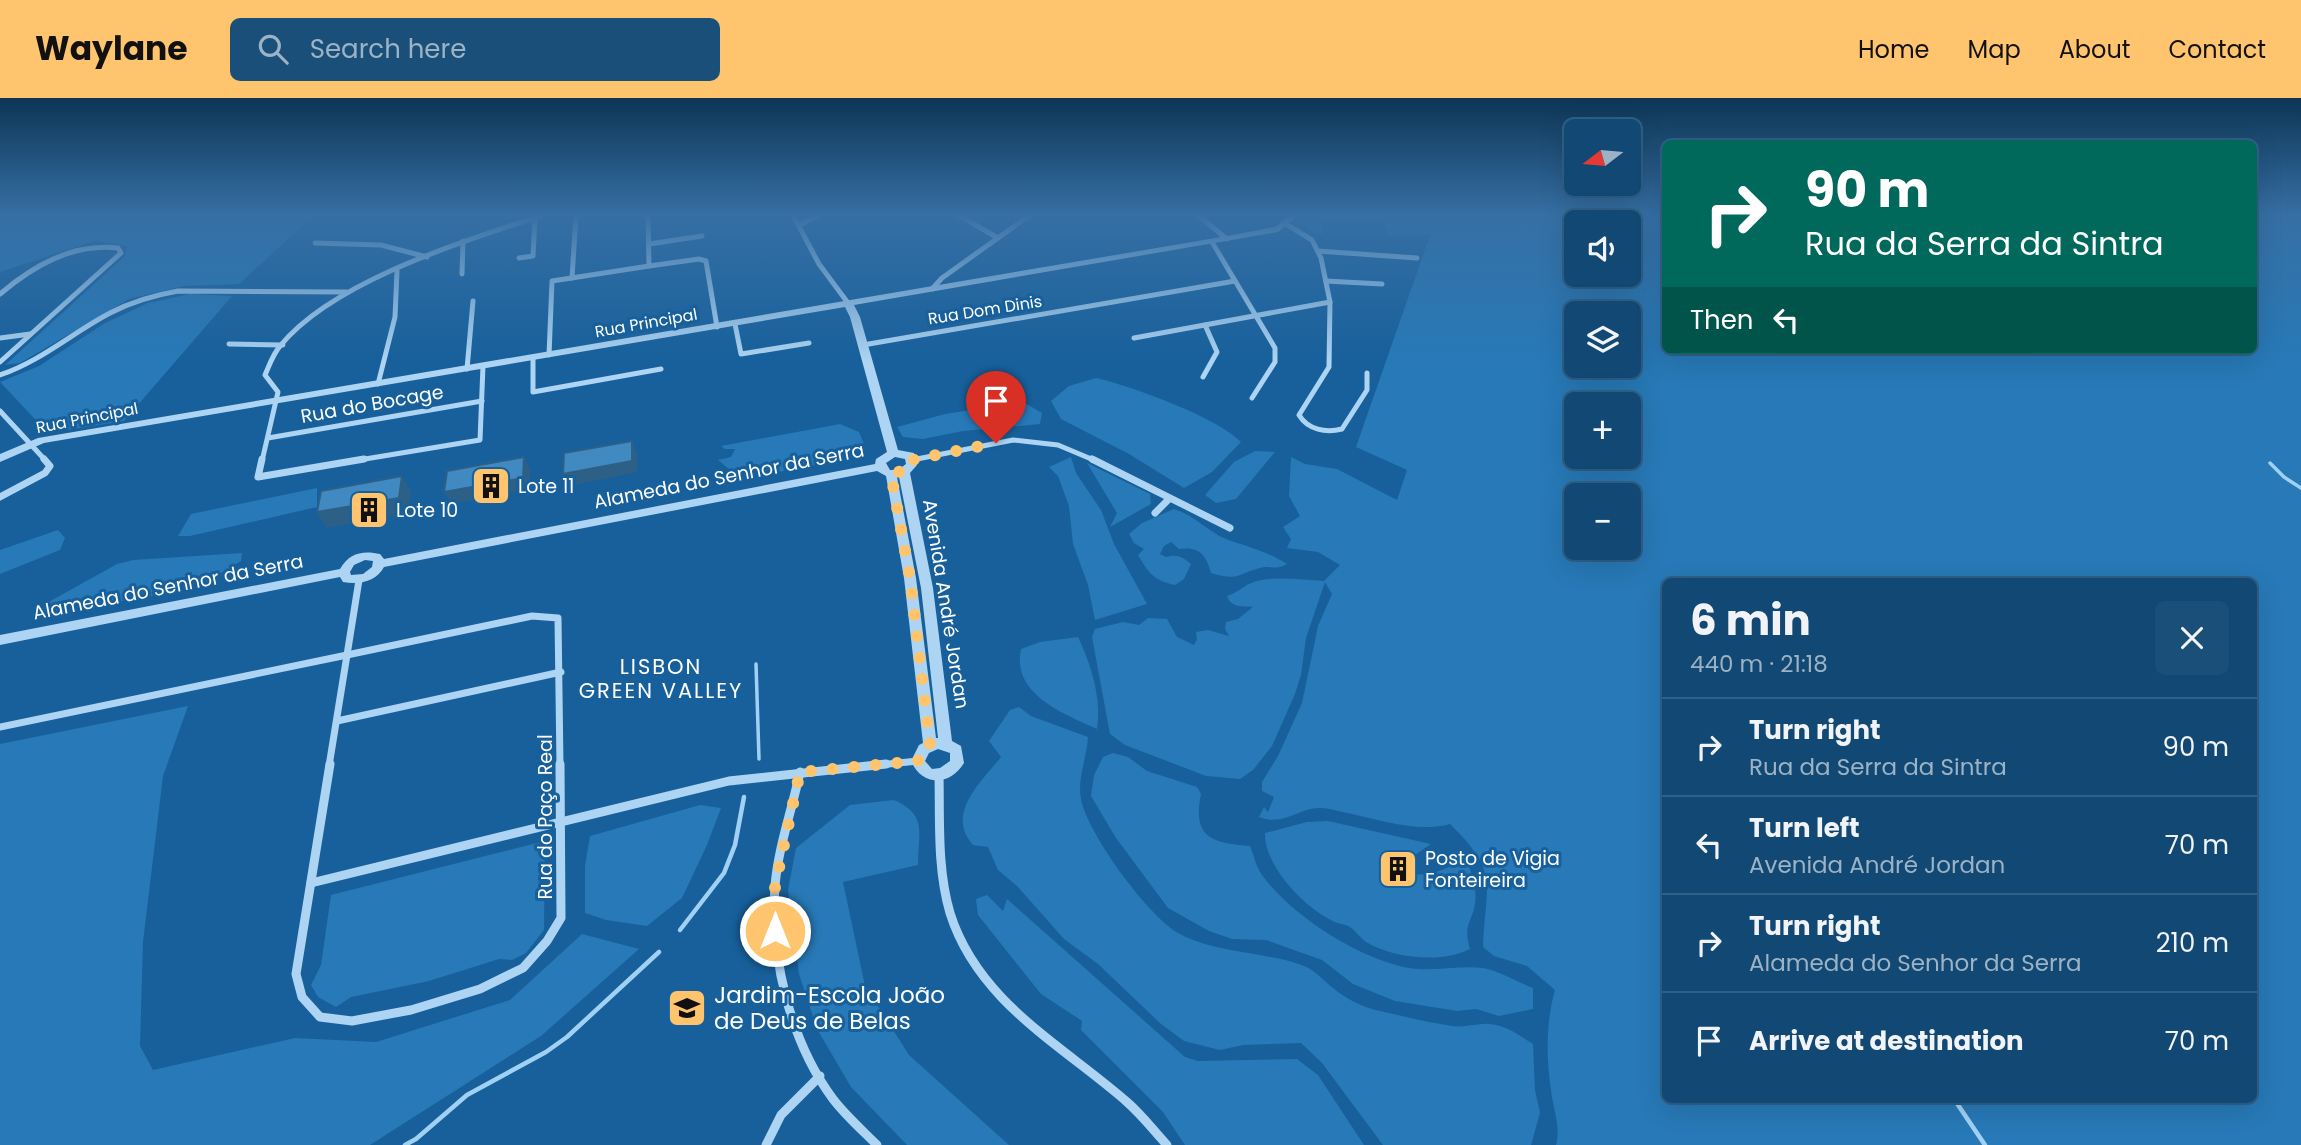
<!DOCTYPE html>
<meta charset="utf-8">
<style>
body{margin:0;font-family:Poppins,sans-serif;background:#1a4f79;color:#f1f3f6;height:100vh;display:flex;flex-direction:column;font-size:26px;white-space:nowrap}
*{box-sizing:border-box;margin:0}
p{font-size:23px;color:#9cb2c5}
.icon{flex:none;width:38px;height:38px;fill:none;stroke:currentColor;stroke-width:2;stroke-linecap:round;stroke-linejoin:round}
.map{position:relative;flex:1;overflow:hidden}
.details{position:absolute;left:1662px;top:480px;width:595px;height:525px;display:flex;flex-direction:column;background:#114874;border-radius:10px;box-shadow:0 7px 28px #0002,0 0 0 2px #306086}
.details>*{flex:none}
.guide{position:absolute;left:1662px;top:42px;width:595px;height:214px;border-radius:10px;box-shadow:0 7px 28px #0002,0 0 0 2px #306086;background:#00695c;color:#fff;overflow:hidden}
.needle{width:46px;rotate:254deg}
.fabs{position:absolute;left:1564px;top:21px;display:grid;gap:14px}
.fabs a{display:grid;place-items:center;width:77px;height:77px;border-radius:10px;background:#114874;box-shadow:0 7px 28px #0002,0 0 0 2px #306086;font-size:35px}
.pin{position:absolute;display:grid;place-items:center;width:60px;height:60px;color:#fff;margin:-72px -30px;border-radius:50% 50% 50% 0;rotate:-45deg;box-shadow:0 0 7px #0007}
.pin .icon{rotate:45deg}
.me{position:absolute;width:77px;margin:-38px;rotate:0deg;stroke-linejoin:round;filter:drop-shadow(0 0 5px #0008)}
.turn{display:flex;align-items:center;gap:24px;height:147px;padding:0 28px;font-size:32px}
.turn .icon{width:91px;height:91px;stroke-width:2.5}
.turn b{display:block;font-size:49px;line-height:60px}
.then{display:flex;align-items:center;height:66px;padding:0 28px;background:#0003;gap:14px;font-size:26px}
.round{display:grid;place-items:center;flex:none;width:74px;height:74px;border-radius:10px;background:#1a4f79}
.headline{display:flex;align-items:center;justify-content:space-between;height:119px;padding:0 28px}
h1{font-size:42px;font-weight:700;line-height:52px}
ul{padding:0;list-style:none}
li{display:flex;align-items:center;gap:21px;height:98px;padding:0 28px;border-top:2px solid #306086}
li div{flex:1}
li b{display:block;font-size:26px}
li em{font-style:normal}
header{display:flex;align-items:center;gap:42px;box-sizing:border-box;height:98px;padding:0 35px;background:#ffc46e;color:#111}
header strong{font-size:33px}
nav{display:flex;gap:38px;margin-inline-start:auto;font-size:24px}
.search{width:490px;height:63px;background:#1a4f79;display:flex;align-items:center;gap:18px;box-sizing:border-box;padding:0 24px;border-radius:10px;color:#9cb2c5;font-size:26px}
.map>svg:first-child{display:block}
.green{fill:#2779b7;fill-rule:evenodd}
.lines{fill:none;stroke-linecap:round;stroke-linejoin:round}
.stream-far1{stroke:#a0d1f4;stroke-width:3.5}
.stream{stroke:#a0d1f4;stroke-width:4.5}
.minor-far2{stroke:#add4f2;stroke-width:5}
.minor-far1{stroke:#add4f2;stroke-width:7}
.minor{stroke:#add4f2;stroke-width:9}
.tertiary{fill:#add4f2;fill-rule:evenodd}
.shaded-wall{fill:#2d6087}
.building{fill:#4089c1;stroke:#2d6087;stroke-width:2}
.route{stroke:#ffc46e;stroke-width:12;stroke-dasharray:0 21.6}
.labels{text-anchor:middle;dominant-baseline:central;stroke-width:6;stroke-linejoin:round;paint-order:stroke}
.far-street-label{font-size:16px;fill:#fff;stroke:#17609b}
.street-label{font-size:19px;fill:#fff;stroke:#17609b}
.poi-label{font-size:19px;fill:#fff;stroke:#17609b;text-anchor:start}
.neighbourhood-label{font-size:21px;letter-spacing:2px;fill:#fff;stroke:#17609b}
.near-poi-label{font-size:23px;fill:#fff;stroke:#17609b;text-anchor:start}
</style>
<header>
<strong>Waylane</strong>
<div class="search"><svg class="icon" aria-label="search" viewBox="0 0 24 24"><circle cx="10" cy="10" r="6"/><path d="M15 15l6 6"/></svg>Search here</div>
<nav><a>Home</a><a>Map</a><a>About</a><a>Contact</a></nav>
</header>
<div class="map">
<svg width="2301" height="1047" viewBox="0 0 2301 1047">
<rect width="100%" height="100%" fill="#17609b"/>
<g class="green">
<path d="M0,117h314l-75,69 -55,2 -55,13 -109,64 -15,2 120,-109 2,-10 -33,-5 -94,31z"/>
<path d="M1305,117h361v135h588v-135h47v930h-745c5,-19 -3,-36 -5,-55 -5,-32 -5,-69 4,-100l-28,-24 -33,-10 -11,-9c2,-64 18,-73 -33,-123 -32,9 -70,-4 -102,-11 -8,-1 -18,-5 -27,-5 -22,-1 -37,19 -62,9l5,-10 4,5 6,-15 -12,-6v-9l16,-26 24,-53 16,-77 14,-32 -7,-12 -19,56 -5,37 -6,19 -23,52 -19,24 -13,9 -34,-3 -81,-31 -15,-11 -18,-97 3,-8 28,-7 16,3 9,-7 19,1 10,18 17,8 3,-6 -1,-7 12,-2 21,6 -4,-7 1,-7 12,-3 15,-12c-10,-1 -22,1 -26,-11 10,-3 15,-9 24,-13 22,-8 50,-3 73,-2l16,-16 -22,-13 -31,-4 4,-9 -8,-12 17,-11 -11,-20 2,-39 14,7 32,5 60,31 10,-30 -51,-23 74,-212h-42l-6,-16 -61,3 3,12h-9l-15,-12zM1577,124h52v53h-52zM1577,215h52v53h-52zM1577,306h52v53h-52zM1629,397v53h-52v-53zM1666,483h588v518h-588z"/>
<path d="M190,196l42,2 -108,125 -76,12 -48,-51 39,-16 66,-43 43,-20z"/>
<path d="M1096,280c35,8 121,39 145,64l-29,30 -28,16 -55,-34 -68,-35 -10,-18 18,-15z"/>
<path d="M1023,304l19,11 -2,11 -77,7 -40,8 -20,-2 -6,-10 48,-13z"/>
<path d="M840,326l19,8 5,12 -11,10 -13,6 -99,19 -23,-19 13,-3 4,-8h-10l-4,-3z"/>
<path d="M1255,353l20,1 -39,47 -20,4 -11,-8 29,-33z"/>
<path d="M1071,359l5,16 25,37 13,34 33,60 -52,16 -7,-35 -15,-41 -4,-38 -11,-30 -9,-9z"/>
<path d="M1087,365l63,31 1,10 -41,23 7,-14z"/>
<path d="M317,390v19l-127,29h-12l13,-22z"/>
<path d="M1174,411c20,6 33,22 52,30 22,8 41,12 61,25 -13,7 -16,1 -27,4 -25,7 -21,13 -49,5 -5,-18 -11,-27 -32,-24l-8,-7 -7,4 -4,8 6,3c12,-3 16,0 25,7l-7,15 -9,6c-20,-4 -27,-12 -37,-30l6,-6 -10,-6 -5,-9 13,-11z"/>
<path d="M58,432l7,8 -5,12 -60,24v-24z"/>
<path d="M242,455l-1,8 -28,17 -37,14 -128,22 -7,-4 4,-6 72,-40 16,-4z"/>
<path d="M1078,539c13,27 24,62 19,92 -33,-15 -86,-35 -76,-80l19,-7z"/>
<path d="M188,608l-25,70 -20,166 -3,104 13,24 142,-32 81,4 134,-42 72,-66 57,15 -98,87 -171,109h-370v-401z"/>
<path d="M1019,609l12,9 57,21c-1,21 -11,41 -7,62 6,34 69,120 99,135 38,20 84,17 124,32 11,4 20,15 29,22 13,11 31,20 47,23 24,5 49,12 73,15 12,2 25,-3 37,-2 17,2 29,11 43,20l2,46 5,23 -9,32h-148l-61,-82 -21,-20 -58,2 -23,5 -36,-9 -23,-17 -63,-60 -34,-25 -47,-53 -19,-16 -10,-23 -15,-2c-28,-31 8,-63 28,-88l-12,-16 21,-31z"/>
<path d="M1113,655l15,4 19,14 50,16 4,7c-9,44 11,49 49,52 4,9 6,21 12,29 30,41 97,84 147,93 24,4 50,-3 74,0 17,3 34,14 50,20v21l-34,7 -23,-7 -19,2 -62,-10 -42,-17 -31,-24 -56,-20 -34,-1 -23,-8 -41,-23 -52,-70 -25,-42 3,-21 9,-18z"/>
<path d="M894,702c34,15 24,33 24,65l-75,17 22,104 44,69 100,90h-102l-56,-58 -34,-58 -18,-55 -11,-84 8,-42 54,-43z"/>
<path d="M700,707l21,3 -14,37 -25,53 -35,28 -41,-6 -21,-7v-47l5,-30z"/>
<path d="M1328,723l103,23 -28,19 4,10c19,5 37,-3 54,-12l7,3c5,12 9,26 7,40 -4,21 -12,20 -5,45 -29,15 -77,9 -104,-7 -6,-4 -10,-11 -16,-15 -4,-3 -11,-3 -15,-5 -30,-13 -71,-56 -70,-89l42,-11z"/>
<path d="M545,743l-1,89 -18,23 -14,7 -13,-1 -70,22 -78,16 -15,10 -18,-10 -7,-12 10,-20 10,-70z"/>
<path d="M987,797l16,16 4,-12 178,158 13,4 99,-2 21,16 46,70h-179l-22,-33 -82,-82 1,-9 -41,-27 -63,-79 -2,-16z"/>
</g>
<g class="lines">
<g class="stream-far1">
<path d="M2270,365l14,14 17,11"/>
<path d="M756,566l3,95"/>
</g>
<g class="stream">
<path d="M680,832l44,-57 11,-28 9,-48"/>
<path d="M1954,1001l31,46"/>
<path d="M405,1047l11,-6 51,-44 79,-43 21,-15 92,-85"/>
</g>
<g class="minor-far2">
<path d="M793,117l26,49 29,39"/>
<path d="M958,117l40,23"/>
<path d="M1198,117l29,24"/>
<path d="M1286,126l26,16 9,18 9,44 -1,65 -30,48c9,15 27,18 43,14l25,-39v-17"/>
<path d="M799,127l21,-10"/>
<path d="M1212,144l63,106v14l-23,36"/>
<path d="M315,145l66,2 46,12"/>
<path d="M649,146l53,-8"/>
<path d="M1318,153l99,7"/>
<path d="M519,160l14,-2 2,-38"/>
<path d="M649,168l50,-7 7,2 11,66"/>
<path d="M462,176l1,-33"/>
<path d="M572,180l4,-63"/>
<path d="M1326,183l56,3"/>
<path d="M932,191l10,-11 88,-63"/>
<path d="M0,196c33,-28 72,-51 118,-46l3,5 -121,109"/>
<path d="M735,226l6,30 68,-11"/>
<path d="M0,240l30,-4"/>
<path d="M1134,240l196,-36"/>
<path d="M229,246l54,1"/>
<path d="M863,247l372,-64"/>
<path d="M549,257l3,-74 97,-15 -1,-51"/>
<path d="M533,260v34l128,-23"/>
<path d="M467,271l6,-68"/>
<path d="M0,277c41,-14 72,-42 110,-62 21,-11 45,-18 68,-22l169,1"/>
<path d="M1203,279l14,-25 -12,-27"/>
<path d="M378,286l17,-67 2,-46"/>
<path d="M0,313l46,50"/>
<path d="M268,340l214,-37"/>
<path d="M912,362l101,-20 45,5 38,16"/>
<path d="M262,363l16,-69 -13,-17c4,-9 8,-21 15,-29 53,-65 184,-105 263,-131"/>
<path d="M353,363l127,-21 3,-74"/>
</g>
<g class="minor-far1">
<path d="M262,361l-4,18 106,-18"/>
<path d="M1092,361l138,69"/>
<path d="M912,362l3,-1"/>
<path d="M0,399l45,-24 5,-7 -6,-7"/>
<path d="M1155,415l14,-14"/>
<path d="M347,557l12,-75"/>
<path d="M347,557l185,-39 26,2 2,148"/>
<path d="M337,623l224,-49"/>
<path d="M0,629l347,-72"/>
<path d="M329,668l18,-111"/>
<path d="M869,668l49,-5"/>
</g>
<g class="minor">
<path d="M330,666l-34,210 6,23 18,20 32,4 59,-11 69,-21 43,-21 24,-27 14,-23 -1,-154"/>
<path d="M800,674c-8,38 -22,76 -25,114 -5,71 15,155 58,213 13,17 29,31 44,46"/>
<path d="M939,677c1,46 -2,94 11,138 28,89 112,132 177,189 15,13 27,29 40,43"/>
<path d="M311,785l418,-102 157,-17"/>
<path d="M766,1047l15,-30 39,-39"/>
</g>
<path class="tertiary" d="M1289,117h10l-21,17 -424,73 6,12 38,133 16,3 3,12 -7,8 23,115 19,153 9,5 3,17c-14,23 -42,24 -53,-2l8,-16 4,-2 -19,-165 -18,-102 -9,-5 -493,96c-8,15 -26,18 -41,15l-3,-5 -340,68v-10l340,-66c9,-16 23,-19 40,-15l4,5 491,-95 1,-5 11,-7 -37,-135 -5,-10 -801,136 -44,19v-8l38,-16 1189,-202 48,-9zM895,359l10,2 1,5 -8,6h-8l-4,-7zM897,379h2l22,111 17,150h-2l-20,-160zM365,462l8,1 -1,6 -9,7 -12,1 -1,-3 4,-7zM938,651l12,4v8l-10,7 -8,1 -7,-8 4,-8z"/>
</g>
<g class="shaded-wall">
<path d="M632,343l5,12v19l-68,14 -6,-12z"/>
<path d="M524,359l6,12 -1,20 -78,15 -7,-12z"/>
<path d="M402,378l9,16 -3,21 -81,15 -10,-16z"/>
</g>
<g class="building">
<path d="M632,343v20l-69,13 1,-21z"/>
<path d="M524,359l-1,21 -79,14 3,-21z"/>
<path d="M402,378l-3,22 -82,14 4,-21z"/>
</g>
<linearGradient id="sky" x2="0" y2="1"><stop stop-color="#0d3555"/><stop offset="0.44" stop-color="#366fa4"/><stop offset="1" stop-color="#366fa4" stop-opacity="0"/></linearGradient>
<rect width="2301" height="264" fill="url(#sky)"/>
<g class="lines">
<path class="route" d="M775,833v-45l25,-114 118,-11 6,-12 6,-4 -20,-167 -19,-104 18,-5 3,-9 84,-17"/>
</g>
<defs>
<g id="building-square" transform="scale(2.0125)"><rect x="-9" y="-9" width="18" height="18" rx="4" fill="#ffc46e" stroke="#17609b"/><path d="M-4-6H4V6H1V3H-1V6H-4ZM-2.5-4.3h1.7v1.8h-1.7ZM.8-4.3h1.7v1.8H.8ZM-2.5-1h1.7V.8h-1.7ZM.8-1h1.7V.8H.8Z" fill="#111"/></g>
<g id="school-square" transform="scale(2.0125)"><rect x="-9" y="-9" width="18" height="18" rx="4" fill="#ffc46e" stroke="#17609b"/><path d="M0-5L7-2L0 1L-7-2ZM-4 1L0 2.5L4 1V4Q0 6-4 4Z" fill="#111"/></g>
</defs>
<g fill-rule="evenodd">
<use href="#building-square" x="491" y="388"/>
<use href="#building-square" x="369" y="412"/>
<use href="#building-square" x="1398" y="771"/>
<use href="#school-square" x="687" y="910"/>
</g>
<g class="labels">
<g class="far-street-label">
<text transform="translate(985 212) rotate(-9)">Rua Dom Dinis</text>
<text transform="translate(646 225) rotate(-10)">Rua Principal</text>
<text transform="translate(87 320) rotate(-11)">Rua Principal</text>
</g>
<g class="street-label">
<text transform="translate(372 306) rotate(-10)">Rua do Bocage</text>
<text transform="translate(729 378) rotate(-11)">Alameda do Senhor da Serra</text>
<text transform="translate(168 489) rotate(-11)">Alameda do Senhor da Serra</text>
<text transform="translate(946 506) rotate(81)">Avenida André Jordan</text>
<text transform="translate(545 719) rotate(-90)">Rua do Paço Real</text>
</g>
<g class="poi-label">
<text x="518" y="388">Lote 11</text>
<text x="396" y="412">Lote 10</text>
<text x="1425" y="760">Posto de Vigia<tspan x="1425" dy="22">Fonteireira</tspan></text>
</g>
<g class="neighbourhood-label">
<text x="661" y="568">LISBON<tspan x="661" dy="24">GREEN VALLEY</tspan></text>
</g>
<g class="near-poi-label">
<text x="714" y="897">Jardim-Escola João<tspan x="714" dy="26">de Deus de Belas</tspan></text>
</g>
</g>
</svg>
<div class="fabs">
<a><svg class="needle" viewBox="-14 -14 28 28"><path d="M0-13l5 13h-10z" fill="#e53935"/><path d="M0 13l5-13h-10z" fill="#9cb2c5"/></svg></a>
<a><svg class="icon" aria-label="sound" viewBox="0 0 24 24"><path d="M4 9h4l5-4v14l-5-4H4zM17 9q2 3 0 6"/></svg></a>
<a><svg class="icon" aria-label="layers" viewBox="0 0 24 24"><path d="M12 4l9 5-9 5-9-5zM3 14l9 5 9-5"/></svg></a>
<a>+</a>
<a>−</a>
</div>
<div class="pin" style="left:996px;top:345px;background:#d93025"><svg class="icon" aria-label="arrive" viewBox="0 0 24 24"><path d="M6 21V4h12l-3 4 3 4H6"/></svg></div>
<svg class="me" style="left:775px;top:833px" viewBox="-20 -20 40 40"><circle r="17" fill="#ffc46e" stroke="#fff" stroke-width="3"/><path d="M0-11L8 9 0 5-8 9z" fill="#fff"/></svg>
<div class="guide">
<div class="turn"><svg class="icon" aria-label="right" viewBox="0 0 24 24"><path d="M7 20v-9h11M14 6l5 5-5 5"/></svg><div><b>90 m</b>Rua da Serra da Sintra</div></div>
<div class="then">Then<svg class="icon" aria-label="left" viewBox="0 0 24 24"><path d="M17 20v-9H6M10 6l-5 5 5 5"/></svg></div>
</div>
<section class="details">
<div class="headline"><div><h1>6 min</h1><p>440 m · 21:18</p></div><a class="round"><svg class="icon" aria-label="close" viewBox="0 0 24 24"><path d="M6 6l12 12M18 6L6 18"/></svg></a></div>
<ul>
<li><svg class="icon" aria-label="right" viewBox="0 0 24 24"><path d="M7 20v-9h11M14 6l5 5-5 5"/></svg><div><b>Turn right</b><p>Rua da Serra da Sintra</p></div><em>90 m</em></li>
<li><svg class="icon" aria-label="left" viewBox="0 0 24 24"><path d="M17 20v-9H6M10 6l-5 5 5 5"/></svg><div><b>Turn left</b><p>Avenida André Jordan</p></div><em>70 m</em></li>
<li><svg class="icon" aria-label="right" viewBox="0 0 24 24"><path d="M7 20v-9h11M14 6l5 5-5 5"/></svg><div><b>Turn right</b><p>Alameda do Senhor da Serra</p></div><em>210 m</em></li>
<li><svg class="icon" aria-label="arrive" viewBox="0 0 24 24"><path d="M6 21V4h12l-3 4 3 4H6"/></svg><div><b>Arrive at destination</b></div><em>70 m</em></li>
</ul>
</section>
</div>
